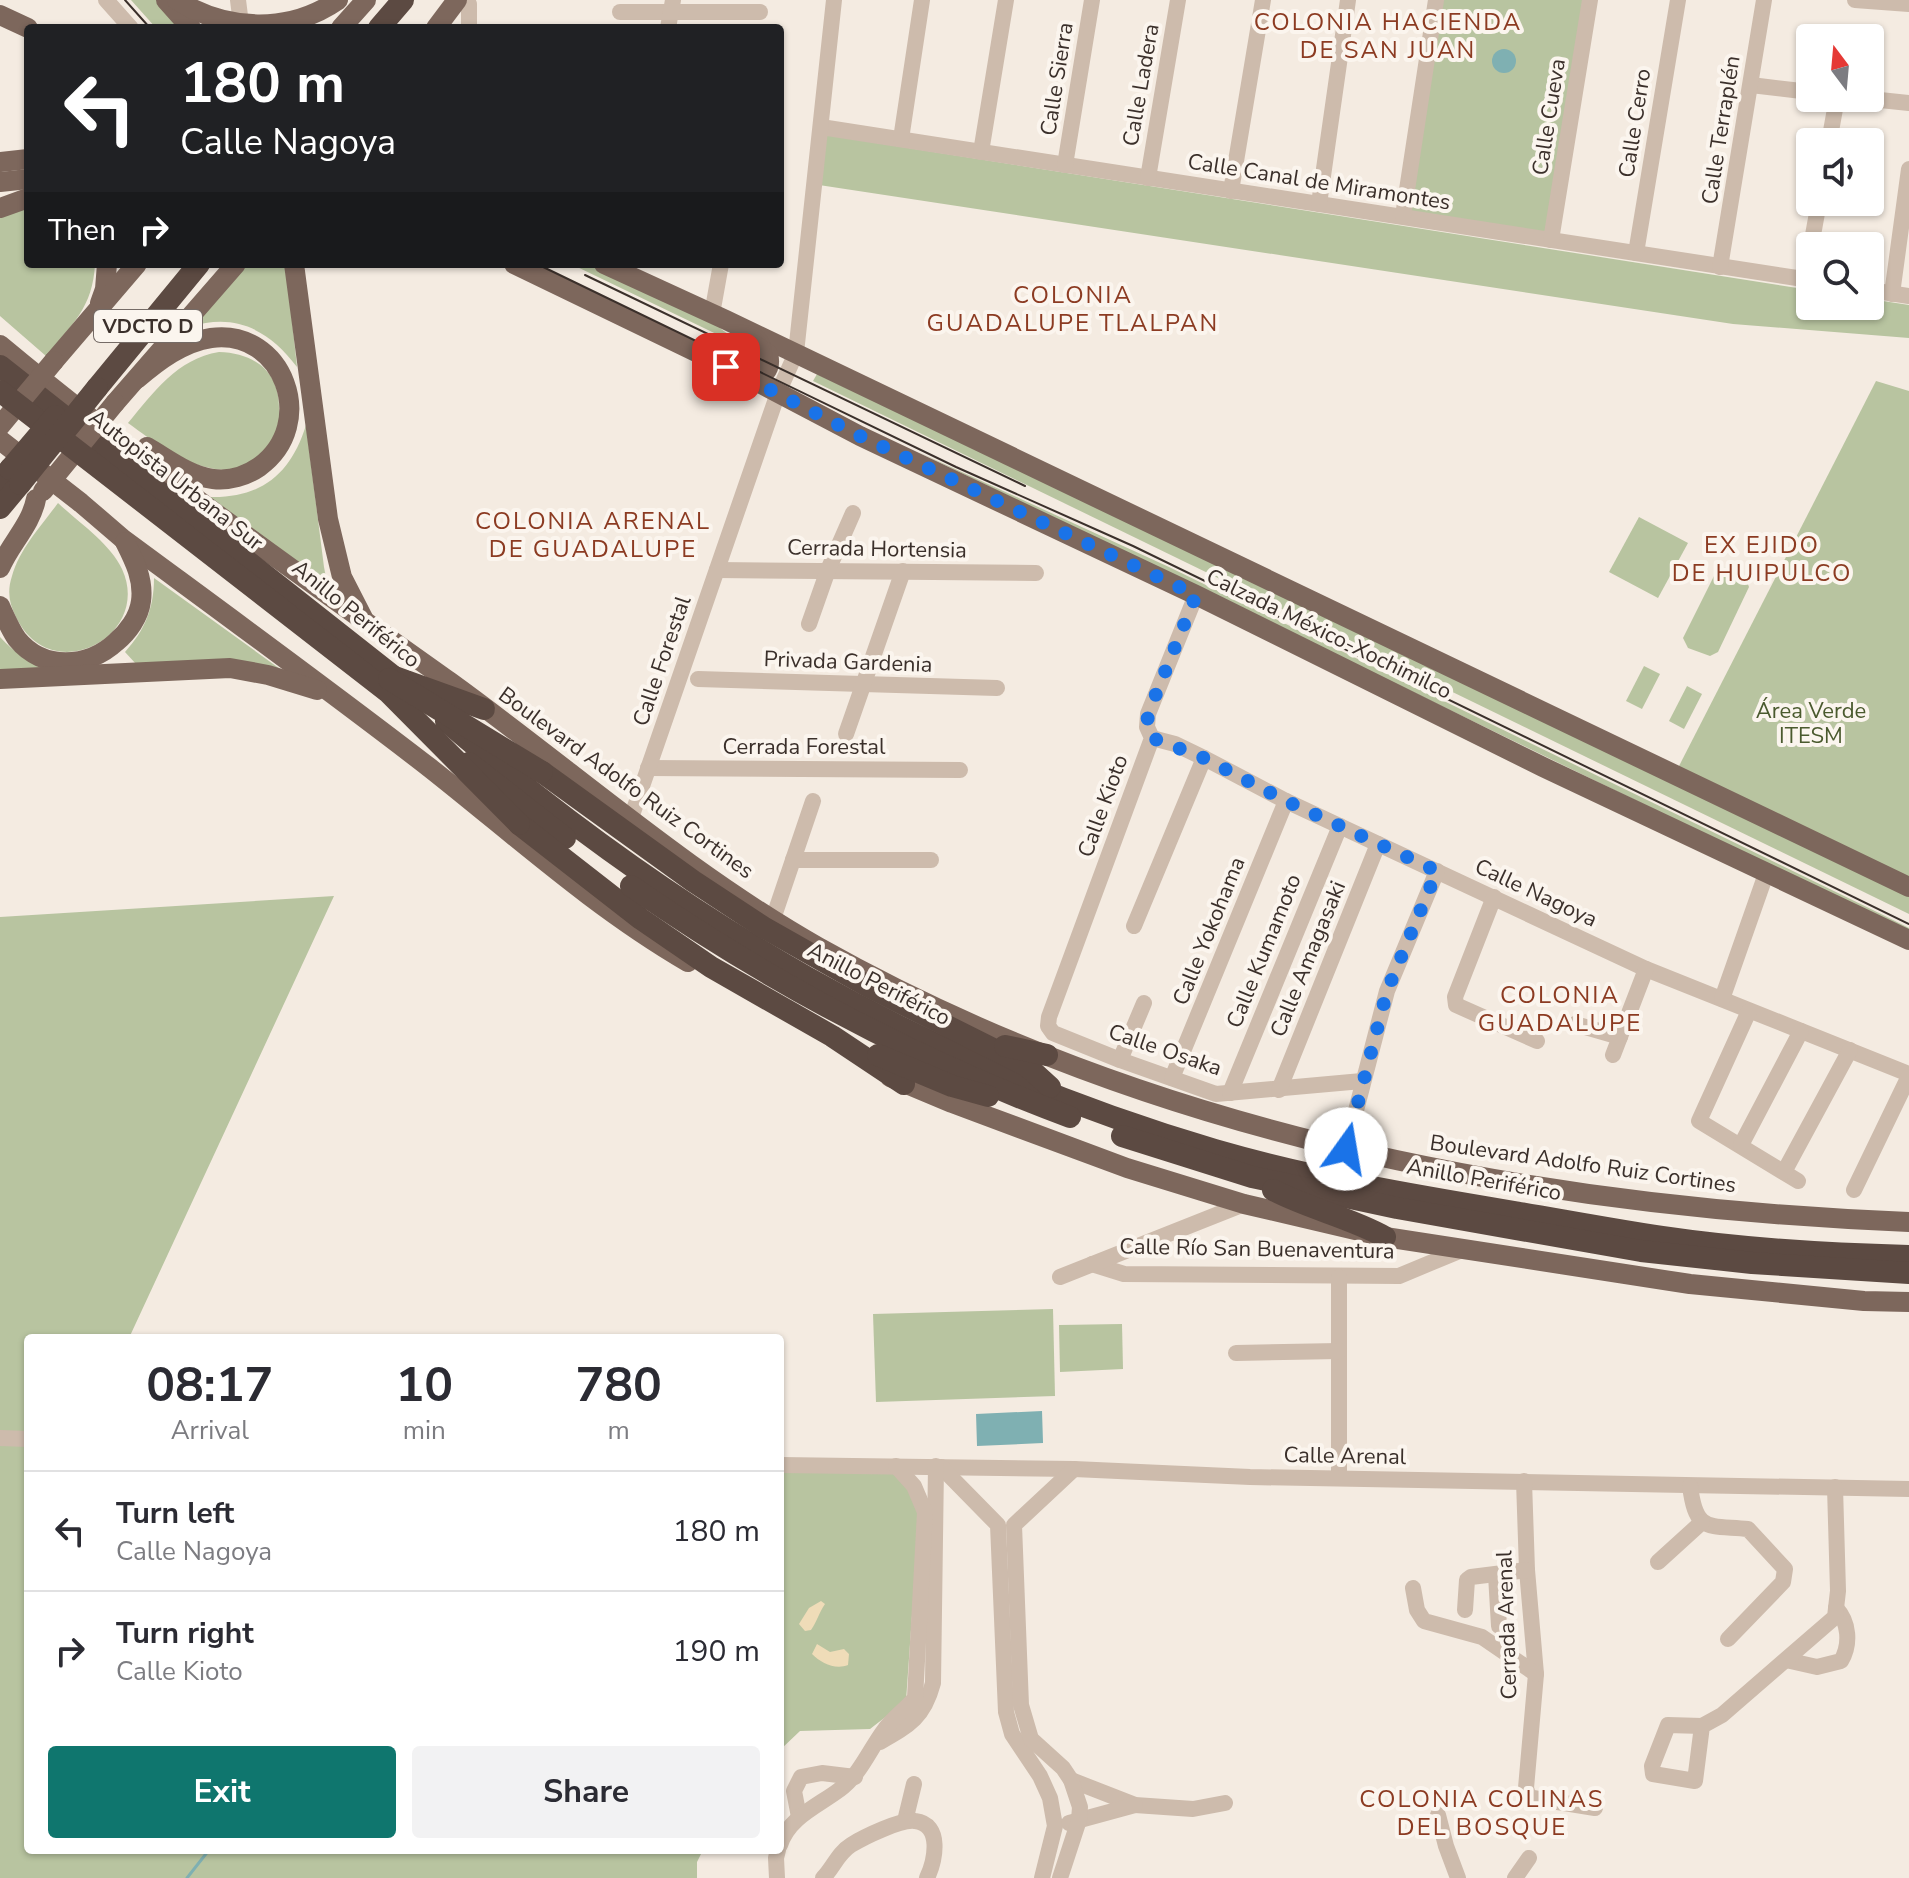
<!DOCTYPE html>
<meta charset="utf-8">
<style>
body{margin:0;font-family:"Nunito Sans",sans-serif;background:#f2f2f3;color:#2b2b33;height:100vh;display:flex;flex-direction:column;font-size:30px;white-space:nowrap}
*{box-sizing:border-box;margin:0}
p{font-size:26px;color:#7c7c81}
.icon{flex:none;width:44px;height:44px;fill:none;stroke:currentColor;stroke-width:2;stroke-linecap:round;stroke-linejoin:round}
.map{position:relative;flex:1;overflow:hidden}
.sheet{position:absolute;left:24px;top:1334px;width:760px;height:520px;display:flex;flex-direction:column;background:#fff;border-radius:8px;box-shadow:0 2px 6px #0004}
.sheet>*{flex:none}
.top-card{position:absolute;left:24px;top:24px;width:760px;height:244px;border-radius:8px;box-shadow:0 2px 6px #0004;background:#202124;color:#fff;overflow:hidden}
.needle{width:52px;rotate:344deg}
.buttons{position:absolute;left:1796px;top:24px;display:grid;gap:16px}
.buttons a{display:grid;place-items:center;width:88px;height:88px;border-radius:8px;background:#fff;box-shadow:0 2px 6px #0004;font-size:40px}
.pin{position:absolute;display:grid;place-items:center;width:68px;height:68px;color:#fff;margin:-34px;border-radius:16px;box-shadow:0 4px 12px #0006}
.me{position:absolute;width:88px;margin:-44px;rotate:13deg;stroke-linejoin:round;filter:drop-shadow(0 0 6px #0008)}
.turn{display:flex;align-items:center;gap:28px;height:168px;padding:0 24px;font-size:36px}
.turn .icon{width:104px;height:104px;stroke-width:2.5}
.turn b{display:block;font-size:56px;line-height:68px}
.then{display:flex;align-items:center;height:76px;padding:0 24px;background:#0003;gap:16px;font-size:30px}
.eta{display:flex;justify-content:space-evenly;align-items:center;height:136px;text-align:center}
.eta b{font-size:48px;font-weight:700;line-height:56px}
.cta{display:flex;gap:16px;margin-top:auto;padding:16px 24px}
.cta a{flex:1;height:92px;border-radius:8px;background:#0f766e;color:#fff;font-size:32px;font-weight:700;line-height:92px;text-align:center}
.cta a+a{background:#f2f2f3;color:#2b2b33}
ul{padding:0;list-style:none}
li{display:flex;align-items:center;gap:24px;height:120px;padding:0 24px;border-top:2px solid #e1e1e2}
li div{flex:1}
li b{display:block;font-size:30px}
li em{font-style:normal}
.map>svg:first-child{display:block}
.green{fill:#b8c4a0}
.sand{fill:#efdcb8}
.water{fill:#7fb0b2}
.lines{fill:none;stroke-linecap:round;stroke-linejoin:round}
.stream{stroke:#7fb0b2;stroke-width:3}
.minor{stroke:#cdbbac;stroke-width:16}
.major{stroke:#7d675c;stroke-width:20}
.highway{stroke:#5c4a42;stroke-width:22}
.tram{stroke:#3b302b;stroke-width:2}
.major-bridge{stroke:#7d675c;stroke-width:20}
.highway-bridge{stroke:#5c4a42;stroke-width:22}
.route{stroke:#1a73e8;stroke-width:14;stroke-dasharray:0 25.2}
.labels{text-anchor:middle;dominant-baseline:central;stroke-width:8;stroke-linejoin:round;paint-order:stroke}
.shield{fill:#fbf5ee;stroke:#756b66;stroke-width:2}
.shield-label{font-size:20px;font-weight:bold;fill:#3b302b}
.street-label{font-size:22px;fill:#3b302b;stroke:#fbf5ee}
.park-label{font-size:22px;fill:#4a5a2e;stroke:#fbf5ee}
.neighbourhood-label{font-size:24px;letter-spacing:2px;fill:#8c3b22;stroke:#fbf5ee}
</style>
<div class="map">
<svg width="1909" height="1878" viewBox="0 0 1909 1878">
<rect width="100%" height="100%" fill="#f4ebe1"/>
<g class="green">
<path d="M131,0h30l24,28h-29z"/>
<path d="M1441,0h144l-37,236 -142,-23z"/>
<path d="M826,135l984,155v16h60v-7l39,6v33l-176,-14 -914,-139z"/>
<path d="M28,205v59h67c-2,43 -23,61 -49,92l-46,-40v-99z"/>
<path d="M245,264h41l11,103c-27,-36 -61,-55 -107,-40z"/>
<path d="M571,264h32l114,61c14,15 37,18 51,34z"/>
<path d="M219,352c35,1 60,19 60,55 1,7 2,18 0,24 -11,24 -38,43 -64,38 -33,-5 -61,-27 -87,-46 26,-31 49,-64 91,-71z"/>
<path d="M817,374l1092,519v21l-1096,-533z"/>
<path d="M1876,381l33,10v491l-231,-114z"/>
<path d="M306,425l18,142 3,16 -119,-86c53,2 83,-23 98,-72z"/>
<path d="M916,451l253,116 710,346 30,15v5z"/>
<path d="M58,503c20,19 52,40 64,66 31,67 -71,121 -106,48 -7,-14 -9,-26 -4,-41 8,-28 30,-51 46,-73z"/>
<path d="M1639,517l49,26 -30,55 -49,-26z"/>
<path d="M1725,567l20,9 4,11 -31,65 -8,4 -22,-8 -5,-10 34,-68z"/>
<path d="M154,578l140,101 -158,-15 -11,-12c20,-22 29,-44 29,-74z"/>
<path d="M0,637c15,16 28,25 48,33l-48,3z"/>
<path d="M1644,666l16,8 -18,35 -16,-8z"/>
<path d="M1687,686l15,8 -18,35 -15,-8z"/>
<path d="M334,896l-205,442h-101v100l-28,-1v-520z"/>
<path d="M1053,1309l2,87 -179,6 -3,-88z"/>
<path d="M1122,1324l1,45 -63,3 -1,-47z"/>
<path d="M0,1443l28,1v406h675l-6,12v16h-697z"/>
<path d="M780,1471l114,2 26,28 -14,200 -36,28 -70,2 -20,19z"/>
</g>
<g class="sand">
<path d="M821,1601l4,3c-6,9 -8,17 -14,26l-6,1 -6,-7 10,-16z"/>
<path d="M817,1644l13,8 14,-3 5,5 -1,11c-13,5 -27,-2 -36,-11z"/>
</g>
<g class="water">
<circle cx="1504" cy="61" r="12"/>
<path d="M1042,1411l1,32 -66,3 -1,-32z"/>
</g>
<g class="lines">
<path class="stream" d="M187,1878l22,-28"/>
<g class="minor">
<path d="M106,0l25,28"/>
<path d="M238,0l3,24"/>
<path d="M1855,0l54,4"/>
<path d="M620,12h140"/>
<path d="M469,28v-24"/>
<path d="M668,28l5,-28"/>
<path d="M1751,85l59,7"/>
<path d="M1861,98l48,5"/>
<path d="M821,127l989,153"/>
<path d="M901,139l21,-139"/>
<path d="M1829,142l8,-44"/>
<path d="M981,152l25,-152"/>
<path d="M1065,165l27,-165"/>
<path d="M1148,178l30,-178"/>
<path d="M1231,191l32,-191"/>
<path d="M1319,204l29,-204"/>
<path d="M1403,216l33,-216"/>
<path d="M1551,240l39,-240"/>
<path d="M1811,246l8,-44"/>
<path d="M1636,253l42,-253"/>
<path d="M1720,267l44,-267"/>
<path d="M1805,280l5,-28"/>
<path d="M1870,290l39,6"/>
<path d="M1892,294l17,-125"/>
<path d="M712,314l9,-50"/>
<path d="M717,570l319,3"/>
<path d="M1196,595l-48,119 -1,13 5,11 -103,279 -1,9 5,7 67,27 96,34 146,-13"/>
<path d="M809,624l19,-54 25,-57"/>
<path d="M698,679l299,9"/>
<path d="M846,734l57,-163"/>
<path d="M1152,738l23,6 29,14 82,43 360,168 263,105"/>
<path d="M648,768l312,2"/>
<path d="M630,821l148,-428 18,-40 38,-353"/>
<path d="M793,860h138"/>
<path d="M1494,897l-39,100 1,8 81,36"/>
<path d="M773,919l40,-118"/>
<path d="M1134,926l70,-168"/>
<path d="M1722,999l45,-128"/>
<path d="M1749,1011l-50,110 99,60"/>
<path d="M1575,1024l45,13"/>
<path d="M1613,1055l33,-86"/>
<path d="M1120,1060l24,-57"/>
<path d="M1172,1078l114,-277"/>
<path d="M1279,1090l99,-246"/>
<path d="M1230,1093l110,-267"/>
<path d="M1741,1145l60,-114"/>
<path d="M1346,1149l41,-158 50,-120"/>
<path d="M1784,1172l66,-122"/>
<path d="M1854,1190l55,-114"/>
<path d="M1092,1264l32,10 275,2 65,-27"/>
<path d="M1060,1277l184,-73"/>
<path d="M1339,1277v201"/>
<path d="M1236,1353l103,-2"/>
<path d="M0,1438l28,1"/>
<path d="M780,1465l294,4 176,8 659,12"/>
<path d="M941,1467l57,58 8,187 6,22 28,42 10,22 5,28 -13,52"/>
<path d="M1524,1481l3,89 9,104 -10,114 2,7 5,3 62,10"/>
<path d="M1690,1486c6,47 18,39 58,43l37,40 -2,13 -55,57"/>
<path d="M1658,1562l44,-40"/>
<path d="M1496,1575l3,51"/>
<path d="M1413,1588l4,22 7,11 58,16 54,37"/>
<path d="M1465,1610l2,-30 4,-3 56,-7"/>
<path d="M1786,1660l31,7 24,-6c10,-17 8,-39 -5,-53"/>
<path d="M1702,1726l-7,55 -42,-7 -1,-8 16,-41 34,1 20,-11 113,-98 3,-26 -3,-104"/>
<path d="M880,1742c30,-17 44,-25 53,-59l3,-217"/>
<path d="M1071,1780l64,25 58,4 32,-6"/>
<path d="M1438,1815l8,31 12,32"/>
<path d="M799,1817l-5,-26 7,-14 21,-4 33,4"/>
<path d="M905,1821l9,-37"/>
<path d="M1069,1823l66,-18"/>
<path d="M780,1845c9,-28 38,-39 59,-55 22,-16 30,-40 46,-61 8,-11 21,-20 30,-31l10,-186 -11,-26 -18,-20"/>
<path d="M777,1878l-1,-20 2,-8"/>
<path d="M823,1878c10,-10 15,-25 28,-33 13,-8 50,-26 64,-24 28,3 20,40 12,57"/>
<path d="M1060,1878l19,-58 1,-13 -9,-27 -8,-12 -32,-29 -10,-34 -7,-180 60,-56"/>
<path d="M1515,1878l14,-20"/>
</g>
<g class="major">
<path d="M166,0l25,28"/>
<path d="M177,0c49,31 112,34 161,0"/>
<path d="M0,15l28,13"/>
<path d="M341,28l25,-28"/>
<path d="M436,28l21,-28"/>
<path d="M0,162l28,-3"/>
<path d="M0,182l28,-3"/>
<path d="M0,208l28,-10"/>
<path d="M294,264l34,255 14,58 21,41"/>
<path d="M514,264l234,113 112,59 336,159 347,172 366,173"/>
<path d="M604,264l122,56 1183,567"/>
<path d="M100,303l5,-14 2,-25"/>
<path d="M747,341l21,13c4,15 -4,25 -20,23"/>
<path d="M0,345c144,120 297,228 450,337 123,89 236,190 368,265 332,187 715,260 1091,275"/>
<path d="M54,361l83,-97"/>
<path d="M137,379c21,-18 46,-37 74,-41 72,-10 108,86 48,129 -13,9 -30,14 -46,12 -24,-3 -45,-20 -66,-32"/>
<path d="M115,403l121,-139"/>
<path d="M0,440l81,63 42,36c103,76 206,151 307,229 85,67 165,140 258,194"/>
<path d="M0,568c10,-24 31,-43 36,-69"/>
<path d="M0,606c5,11 10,23 17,33 26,32 71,29 99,3 12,-10 23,-25 25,-41 3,-22 -7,-41 -16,-59"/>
<path d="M0,679l230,-11 38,7 49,15"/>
<path d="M890,1077l62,26 175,65 117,36 141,33 305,47 174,17 45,1"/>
</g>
<g class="highway">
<path d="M379,28l24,-28"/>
<path d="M0,366l408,322"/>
<path d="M97,388l102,-124"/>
<path d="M0,482l10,-13"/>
<path d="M0,508l20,-24"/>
<path d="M395,677l89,32"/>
<path d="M446,721c229,197 478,344 769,429 100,29 203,46 305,63 47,8 95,17 142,24 81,12 165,17 247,19"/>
<path d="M469,763l96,75"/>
<path d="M542,772l151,109 70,46 106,60 158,79 23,21"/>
<path d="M519,824l122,95 70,48 121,69 72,48"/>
<path d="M631,886c137,95 283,173 439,231"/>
<path d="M1005,1046l42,9"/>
<path d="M878,1055l74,31 36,10"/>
<path d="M1122,1136l130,41 145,31 244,43 111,12 157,10"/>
<path d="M1273,1190c36,19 76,27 112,47"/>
</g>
<g class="tram">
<path d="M125,0l25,28"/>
<path d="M537,264l419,203 177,79 776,378"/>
<path d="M585,275l440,211"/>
</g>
<g class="major-bridge">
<path d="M0,426l54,-65"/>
<path d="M43,491l72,-88"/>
</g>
<g class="highway-bridge">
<path d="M0,391l388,301 131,132"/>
<path d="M10,469l45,-53"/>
<path d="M20,484l77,-96"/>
<path d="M389,679l153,93"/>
</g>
</g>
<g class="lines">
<path class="route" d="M726,367l134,69 336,159 -48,119 -1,13 5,11 52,20 82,43 151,70 -50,120 -41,158"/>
</g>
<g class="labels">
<rect class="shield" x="94" y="310" width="108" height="32" rx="6"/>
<g class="shield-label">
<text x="148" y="326">VDCTO D</text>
</g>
<g class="street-label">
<text transform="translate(1057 79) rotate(-81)">Calle Sierra</text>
<text transform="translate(1141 85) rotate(-80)">Calle Ladera</text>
<text transform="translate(1549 117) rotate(-81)">Calle Cueva</text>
<text transform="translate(1635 123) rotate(-81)">Calle Cerro</text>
<text transform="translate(1721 130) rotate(-81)">Calle Terraplén</text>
<text transform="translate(1319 182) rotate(9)">Calle Canal de Miramontes</text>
<text transform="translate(176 480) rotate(38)">Autopista Urbana Sur</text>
<text transform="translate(877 549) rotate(1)">Cerrada Hortensia</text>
<text transform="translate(356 614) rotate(39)">Anillo Periférico</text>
<text transform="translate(1329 634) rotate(26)">Calzada México-Xochimilco</text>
<text transform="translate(662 661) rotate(-71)">Calle Forestal</text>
<text transform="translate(848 662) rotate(2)">Privada Gardenia</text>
<text x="804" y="747">Cerrada Forestal</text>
<text transform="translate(626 783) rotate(36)">Boulevard Adolfo Ruiz Cortines</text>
<text transform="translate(1103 806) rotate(-70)">Calle Kioto</text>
<text transform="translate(1536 893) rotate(25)">Calle Nagoya</text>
<text transform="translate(1209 931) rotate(-68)">Calle Yokohama</text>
<text transform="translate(1264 951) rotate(-68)">Calle Kumamoto</text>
<text transform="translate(1308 959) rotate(-68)">Calle Amagasaki</text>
<text transform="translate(879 984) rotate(27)">Anillo Periférico</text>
<text transform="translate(1165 1050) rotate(19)">Calle Osaka</text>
<text transform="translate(1583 1164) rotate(8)">Boulevard Adolfo Ruiz Cortines</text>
<text transform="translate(1484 1180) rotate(10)">Anillo Periférico</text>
<text transform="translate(1257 1249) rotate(1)">Calle Río San Buenaventura</text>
<text transform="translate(1345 1456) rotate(1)">Calle Arenal</text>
<text transform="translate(1507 1625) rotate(-92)">Cerrada Arenal</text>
</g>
<g class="park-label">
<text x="1811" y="711">Área Verde<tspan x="1811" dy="25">ITESM</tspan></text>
</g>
<g class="neighbourhood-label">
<text x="1388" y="22">COLONIA HACIENDA<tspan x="1388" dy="28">DE SAN JUAN</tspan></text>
<text x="1073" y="295">COLONIA<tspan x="1073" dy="28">GUADALUPE TLALPAN</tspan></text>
<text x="593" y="521">COLONIA ARENAL<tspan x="593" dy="28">DE GUADALUPE</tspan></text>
<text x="1762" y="545">EX EJIDO<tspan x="1762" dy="28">DE HUIPULCO</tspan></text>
<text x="1560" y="995">COLONIA<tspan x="1560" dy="28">GUADALUPE</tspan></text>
<text x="1482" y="1799">COLONIA COLINAS<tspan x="1482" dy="28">DEL BOSQUE</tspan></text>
</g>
</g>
</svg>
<div class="buttons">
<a><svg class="needle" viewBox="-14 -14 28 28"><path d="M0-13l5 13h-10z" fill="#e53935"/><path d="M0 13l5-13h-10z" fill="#7c7c81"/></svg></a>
<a><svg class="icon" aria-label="sound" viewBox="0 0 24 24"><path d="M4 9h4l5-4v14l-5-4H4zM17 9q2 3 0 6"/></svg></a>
<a><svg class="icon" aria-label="search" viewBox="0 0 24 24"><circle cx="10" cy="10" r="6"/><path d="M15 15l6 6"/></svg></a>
</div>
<div class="pin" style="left:726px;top:367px;background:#d93025"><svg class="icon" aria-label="arrive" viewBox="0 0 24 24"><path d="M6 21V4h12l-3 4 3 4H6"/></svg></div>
<svg class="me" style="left:1346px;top:1149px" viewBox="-20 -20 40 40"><circle r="19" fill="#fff"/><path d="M0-13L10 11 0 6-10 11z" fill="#1a73e8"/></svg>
<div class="top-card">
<div class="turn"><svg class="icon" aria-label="left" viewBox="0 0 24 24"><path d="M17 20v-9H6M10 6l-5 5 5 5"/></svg><div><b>180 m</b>Calle Nagoya</div></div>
<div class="then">Then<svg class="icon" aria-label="right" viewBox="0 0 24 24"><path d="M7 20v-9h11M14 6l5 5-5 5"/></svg></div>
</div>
<section class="sheet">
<div class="eta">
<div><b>08:17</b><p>Arrival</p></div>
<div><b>10</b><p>min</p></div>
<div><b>780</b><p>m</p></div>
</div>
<ul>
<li><svg class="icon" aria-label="left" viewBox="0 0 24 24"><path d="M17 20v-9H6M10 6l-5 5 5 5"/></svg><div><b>Turn left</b><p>Calle Nagoya</p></div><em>180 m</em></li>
<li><svg class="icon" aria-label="right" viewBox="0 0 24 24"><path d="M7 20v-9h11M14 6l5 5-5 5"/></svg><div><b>Turn right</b><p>Calle Kioto</p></div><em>190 m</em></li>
</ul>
<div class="cta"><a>Exit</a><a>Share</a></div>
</section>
</div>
